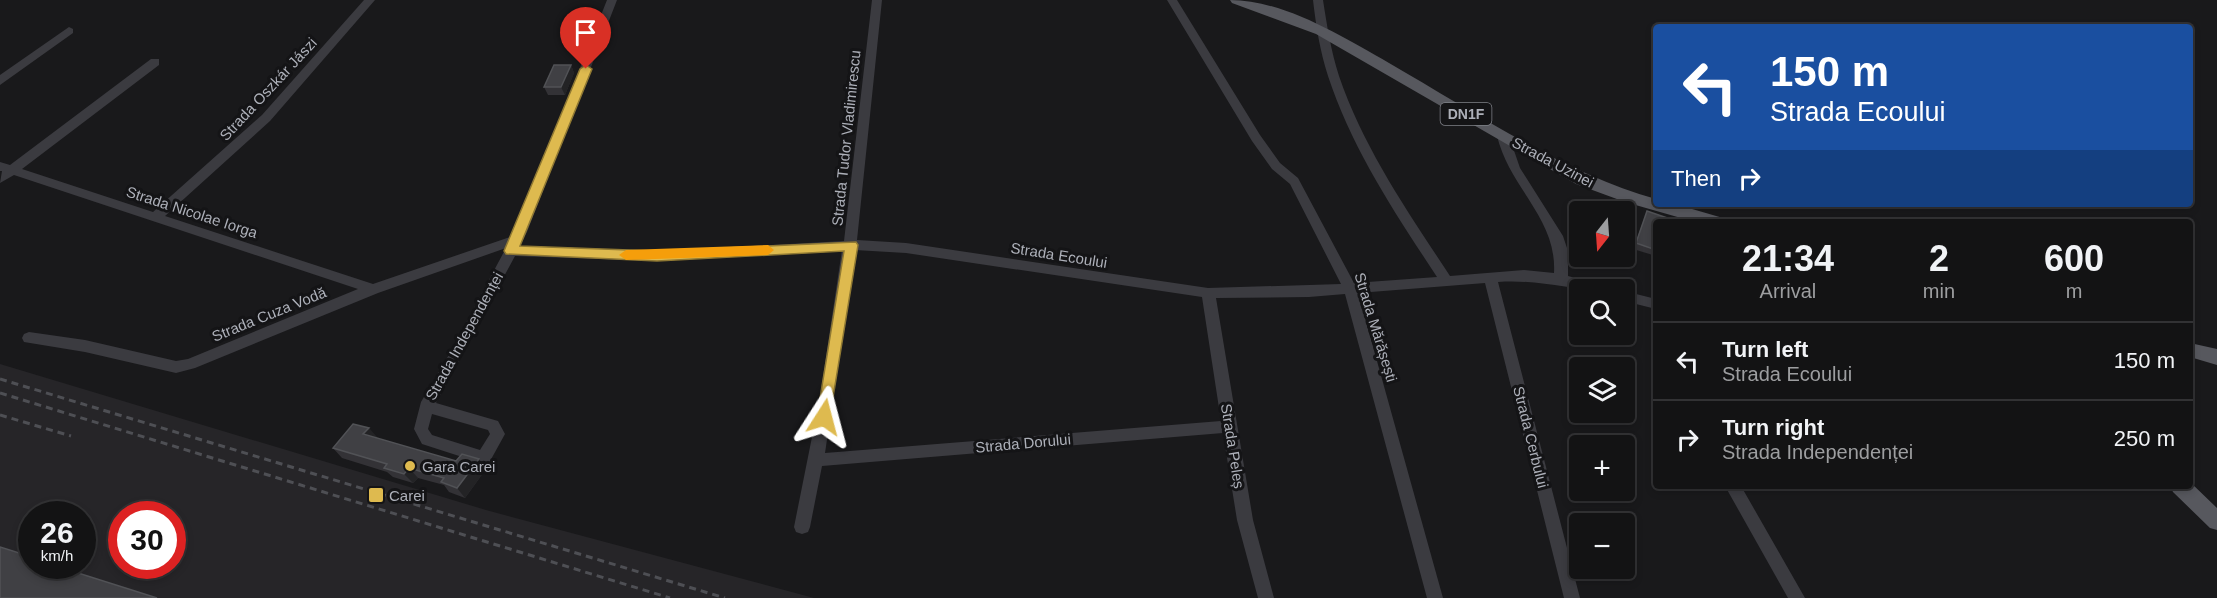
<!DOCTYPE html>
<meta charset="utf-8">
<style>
body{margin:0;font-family:Arial,sans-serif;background:#202022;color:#f1f3f6;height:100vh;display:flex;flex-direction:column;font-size:22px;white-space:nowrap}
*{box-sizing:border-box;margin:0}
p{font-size:20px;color:#9d9ea0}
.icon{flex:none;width:33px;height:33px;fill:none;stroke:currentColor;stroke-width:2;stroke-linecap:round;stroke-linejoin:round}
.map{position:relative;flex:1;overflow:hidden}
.drawer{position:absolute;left:1653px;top:219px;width:540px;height:270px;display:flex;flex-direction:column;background:#131314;border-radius:6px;box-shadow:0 3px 9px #0003,0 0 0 2px #323234}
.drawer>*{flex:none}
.banner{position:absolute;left:1653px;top:24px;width:540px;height:183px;border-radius:6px;box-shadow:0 3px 9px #0003,0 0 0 2px #323234;background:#1a4fa0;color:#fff;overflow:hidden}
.needle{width:39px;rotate:197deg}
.tools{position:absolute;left:1569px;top:201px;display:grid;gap:12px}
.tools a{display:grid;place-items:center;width:66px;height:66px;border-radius:6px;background:#131314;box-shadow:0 3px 9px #0003,0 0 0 2px #323234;font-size:30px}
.speed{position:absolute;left:18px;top:501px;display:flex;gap:12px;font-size:30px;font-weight:700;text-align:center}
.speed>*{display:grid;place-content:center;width:78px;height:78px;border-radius:50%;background:#131314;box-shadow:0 3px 9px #0003,0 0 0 2px #323234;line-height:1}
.speed small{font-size:15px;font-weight:400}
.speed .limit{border:9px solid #d22;background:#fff;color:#111}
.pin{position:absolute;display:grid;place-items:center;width:51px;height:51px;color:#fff;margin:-62px -26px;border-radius:50% 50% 50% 0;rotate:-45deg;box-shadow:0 0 6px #0007}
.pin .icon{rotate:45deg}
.me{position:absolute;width:66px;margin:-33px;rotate:9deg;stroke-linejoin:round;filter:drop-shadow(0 0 4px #0008)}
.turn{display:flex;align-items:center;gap:21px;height:126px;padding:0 18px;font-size:27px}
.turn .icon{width:78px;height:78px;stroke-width:2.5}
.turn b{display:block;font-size:42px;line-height:51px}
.then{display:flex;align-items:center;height:57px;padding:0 18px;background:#0003;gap:12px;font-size:22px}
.eta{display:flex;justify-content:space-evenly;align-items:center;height:102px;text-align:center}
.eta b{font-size:36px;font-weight:600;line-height:42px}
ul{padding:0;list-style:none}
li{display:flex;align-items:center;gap:18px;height:78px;padding:0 18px;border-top:2px solid #323234}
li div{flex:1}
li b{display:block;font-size:22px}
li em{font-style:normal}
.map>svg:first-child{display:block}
.built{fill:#262528;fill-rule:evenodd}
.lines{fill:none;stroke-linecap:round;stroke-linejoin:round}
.minor{fill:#3b3b40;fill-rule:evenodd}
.major{fill:#57585e;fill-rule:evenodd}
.rail{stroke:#4e4f54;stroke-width:3;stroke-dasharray:7 5;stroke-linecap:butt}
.wall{fill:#333236}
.shaded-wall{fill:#232325}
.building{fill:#404044;stroke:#515256;stroke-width:1.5}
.route{fill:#deba4f;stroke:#907933;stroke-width:1.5}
.slow{fill:#f59e0b}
.poi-dot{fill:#deba4f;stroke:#141416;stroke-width:2}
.labels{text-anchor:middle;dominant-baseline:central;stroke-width:6;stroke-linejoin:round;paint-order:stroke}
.shield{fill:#141416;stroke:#7f8188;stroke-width:1.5}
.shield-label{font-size:14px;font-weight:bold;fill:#adb0b9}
.street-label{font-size:15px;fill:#adb0b9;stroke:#141416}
.poi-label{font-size:15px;fill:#adb0b9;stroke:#141416;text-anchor:start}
</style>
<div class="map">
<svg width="2217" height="598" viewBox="0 0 2217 598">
<rect width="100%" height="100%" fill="#19191b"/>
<path class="built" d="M0,364l486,146 328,88h-814zM32,514h50v52h-50zM122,514h50v52h-50z"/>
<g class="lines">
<g class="minor">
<path d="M364,0h11l-105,121 -105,95 208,68 140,-48 94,-236h10l-90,232 -7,14 137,5 187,-10 28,-241h10l-25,240 49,3 302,45 133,-4 -51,-100 -18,-15 -20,-28 -85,-141h10l83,135 20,28 18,15 56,105 83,-6c-42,-64 -85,-128 -109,-201 -8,-25 -12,-50 -15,-76h10c4,26 8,51 16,76 25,73 69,136 111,200l74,-6 30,3c3,-55 -44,-84 -57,-137l6,-4 6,4 11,32 43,68 5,15v25l37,10 1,4c-37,0 -69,-11 -108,-8l82,316h-16l-79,-315 -127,10 85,305h-16l-82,-304 -36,3 -93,1 37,222 21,78h-16l-21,-78 -14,-87 -401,33 -12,61 -2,5 -6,2 -6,-2 -2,-5 26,-130 22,-147 -185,11 -142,-5 -79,147 62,18 7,13 -16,29 -5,1 -62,-20 -8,-15 7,-27 29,-49 56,-105 -128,45 -183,75 -19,5 -91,-21 -61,-10 -2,-4 2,-4 5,-2 56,8 91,21 12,-2 170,-70 -344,-114 -14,8 2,-12h-2v-9l10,3 141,-106h8v6l-137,104 131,43 109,-97zM855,250l51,3 296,44 19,124 -396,32zM432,414l56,16 2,4 -10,16 -48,-15 -4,-6z"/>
<path d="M69,27l4,2v4l-73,52v-10z"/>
<path d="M1624,291l32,8v10l-32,-8z"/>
<path d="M1725,486h16l64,112h-17z"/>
</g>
<g class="major">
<path d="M1230,0c54,0 113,37 159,63 84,48 174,110 267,136v5h19l48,14 3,4h-31l-70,-20 -49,-18 -260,-150 -84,-31z"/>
<path d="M2190,343l27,6v16l-27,-8z"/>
<path d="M2190,482l27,26v22l-7,-2 -37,-36 -3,-6h20z"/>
</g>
<g class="rail">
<path d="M0,379l725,219"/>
<path d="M0,393l670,205"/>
<path d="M0,415l71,21"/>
</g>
</g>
<g class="wall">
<path d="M571,65l3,8 -9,22h-17l-4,-8z"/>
<path d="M1647,211l9,11v34l-23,-7z"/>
<path d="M377,438l79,23 23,-2 7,10 -21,29 -16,-6 -5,-7 -26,-7 -5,5 -20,-6 -6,-5 -45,-14 -9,-10 45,-10z"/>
</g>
<g class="shaded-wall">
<path d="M571,65l3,8 -9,22 -4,-8z"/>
<path d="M369,428l9,10 -6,6 -9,-10z"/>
<path d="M479,459l7,10 -21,29 -8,-10z"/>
<path d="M409,468l9,10 -5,5 -9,-9z"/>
</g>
<g class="building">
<path d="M554,65h17l-10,22h-17z"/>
<path d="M1647,211l32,11h-23v28l-20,-7z"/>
<path d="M353,424l16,4 -6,6 93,27 6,-7 17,5 -22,29 -16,-6 3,-4 -35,-10 -5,6 -20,-6 3,-4 -54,-16z"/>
<path d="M0,547l32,10v9h24l101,32h-157z"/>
</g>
<path class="route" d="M586,65l6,4 -72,177 137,5 199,-9 2,3 -29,177 -5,2 -7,-7 27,-166 -187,10 -151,-7 -2,-3 76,-182z"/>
<path class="slow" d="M768,245l6,5 -6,5 -142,5 -7,-5 7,-5z"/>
<g class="poi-dot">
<circle cx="410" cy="466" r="6"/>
<rect x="368" y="487" width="16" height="16" rx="3"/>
</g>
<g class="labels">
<rect class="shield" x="1440.5" y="103" width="51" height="22" rx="4.5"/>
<g class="shield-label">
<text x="1466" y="114">DN1F</text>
</g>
<g class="street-label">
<text transform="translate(268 89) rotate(-47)">Strada Oszkár Jászi</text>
<text transform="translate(846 138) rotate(-84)">Strada Tudor Vladimirescu</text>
<text transform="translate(1553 162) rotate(28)">Strada Uzinei</text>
<text transform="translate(192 212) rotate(18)">Strada Nicolae Iorga</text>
<text transform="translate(1059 255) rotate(9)">Strada Ecoului</text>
<text transform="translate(269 314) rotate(-22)">Strada Cuza Vodă</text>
<text transform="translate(1376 327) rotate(73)">Strada Mărășești</text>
<text transform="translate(464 336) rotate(-61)">Strada Independenței</text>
<text transform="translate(1531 437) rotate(76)">Strada Cerbului</text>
<text transform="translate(1023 443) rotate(-5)">Strada Dorului</text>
<text transform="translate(1233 446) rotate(81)">Strada Peleș</text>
</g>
<g class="poi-label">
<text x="422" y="466">Gara Carei</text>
<text x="389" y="495">Carei</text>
</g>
</g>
</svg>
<div class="tools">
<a><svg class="needle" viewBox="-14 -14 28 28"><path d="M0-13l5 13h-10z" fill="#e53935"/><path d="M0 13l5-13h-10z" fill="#9d9ea0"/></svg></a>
<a><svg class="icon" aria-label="search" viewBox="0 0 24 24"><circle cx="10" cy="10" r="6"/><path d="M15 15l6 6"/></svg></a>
<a><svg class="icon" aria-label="layers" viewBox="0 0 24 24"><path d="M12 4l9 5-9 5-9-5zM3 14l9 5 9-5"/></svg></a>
<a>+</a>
<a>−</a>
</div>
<div class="speed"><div>26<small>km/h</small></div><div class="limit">30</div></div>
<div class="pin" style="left:586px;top:69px;background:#d93025"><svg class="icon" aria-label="arrive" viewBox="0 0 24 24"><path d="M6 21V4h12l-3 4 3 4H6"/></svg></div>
<svg class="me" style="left:824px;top:417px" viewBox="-20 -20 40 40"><path d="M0-17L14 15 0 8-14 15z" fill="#deba4f" stroke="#fff" stroke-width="4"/></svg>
<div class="banner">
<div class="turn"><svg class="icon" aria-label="left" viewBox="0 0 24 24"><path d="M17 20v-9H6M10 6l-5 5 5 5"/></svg><div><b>150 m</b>Strada Ecoului</div></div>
<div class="then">Then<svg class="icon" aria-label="right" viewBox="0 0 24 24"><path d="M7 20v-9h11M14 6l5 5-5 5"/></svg></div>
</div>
<section class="drawer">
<div class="eta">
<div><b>21:34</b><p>Arrival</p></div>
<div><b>2</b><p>min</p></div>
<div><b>600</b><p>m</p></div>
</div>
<ul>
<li><svg class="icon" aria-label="left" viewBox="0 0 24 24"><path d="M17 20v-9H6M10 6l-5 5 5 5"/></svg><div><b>Turn left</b><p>Strada Ecoului</p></div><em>150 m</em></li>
<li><svg class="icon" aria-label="right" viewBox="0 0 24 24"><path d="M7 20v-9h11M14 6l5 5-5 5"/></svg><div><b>Turn right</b><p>Strada Independenței</p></div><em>250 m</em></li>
</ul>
</section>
</div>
